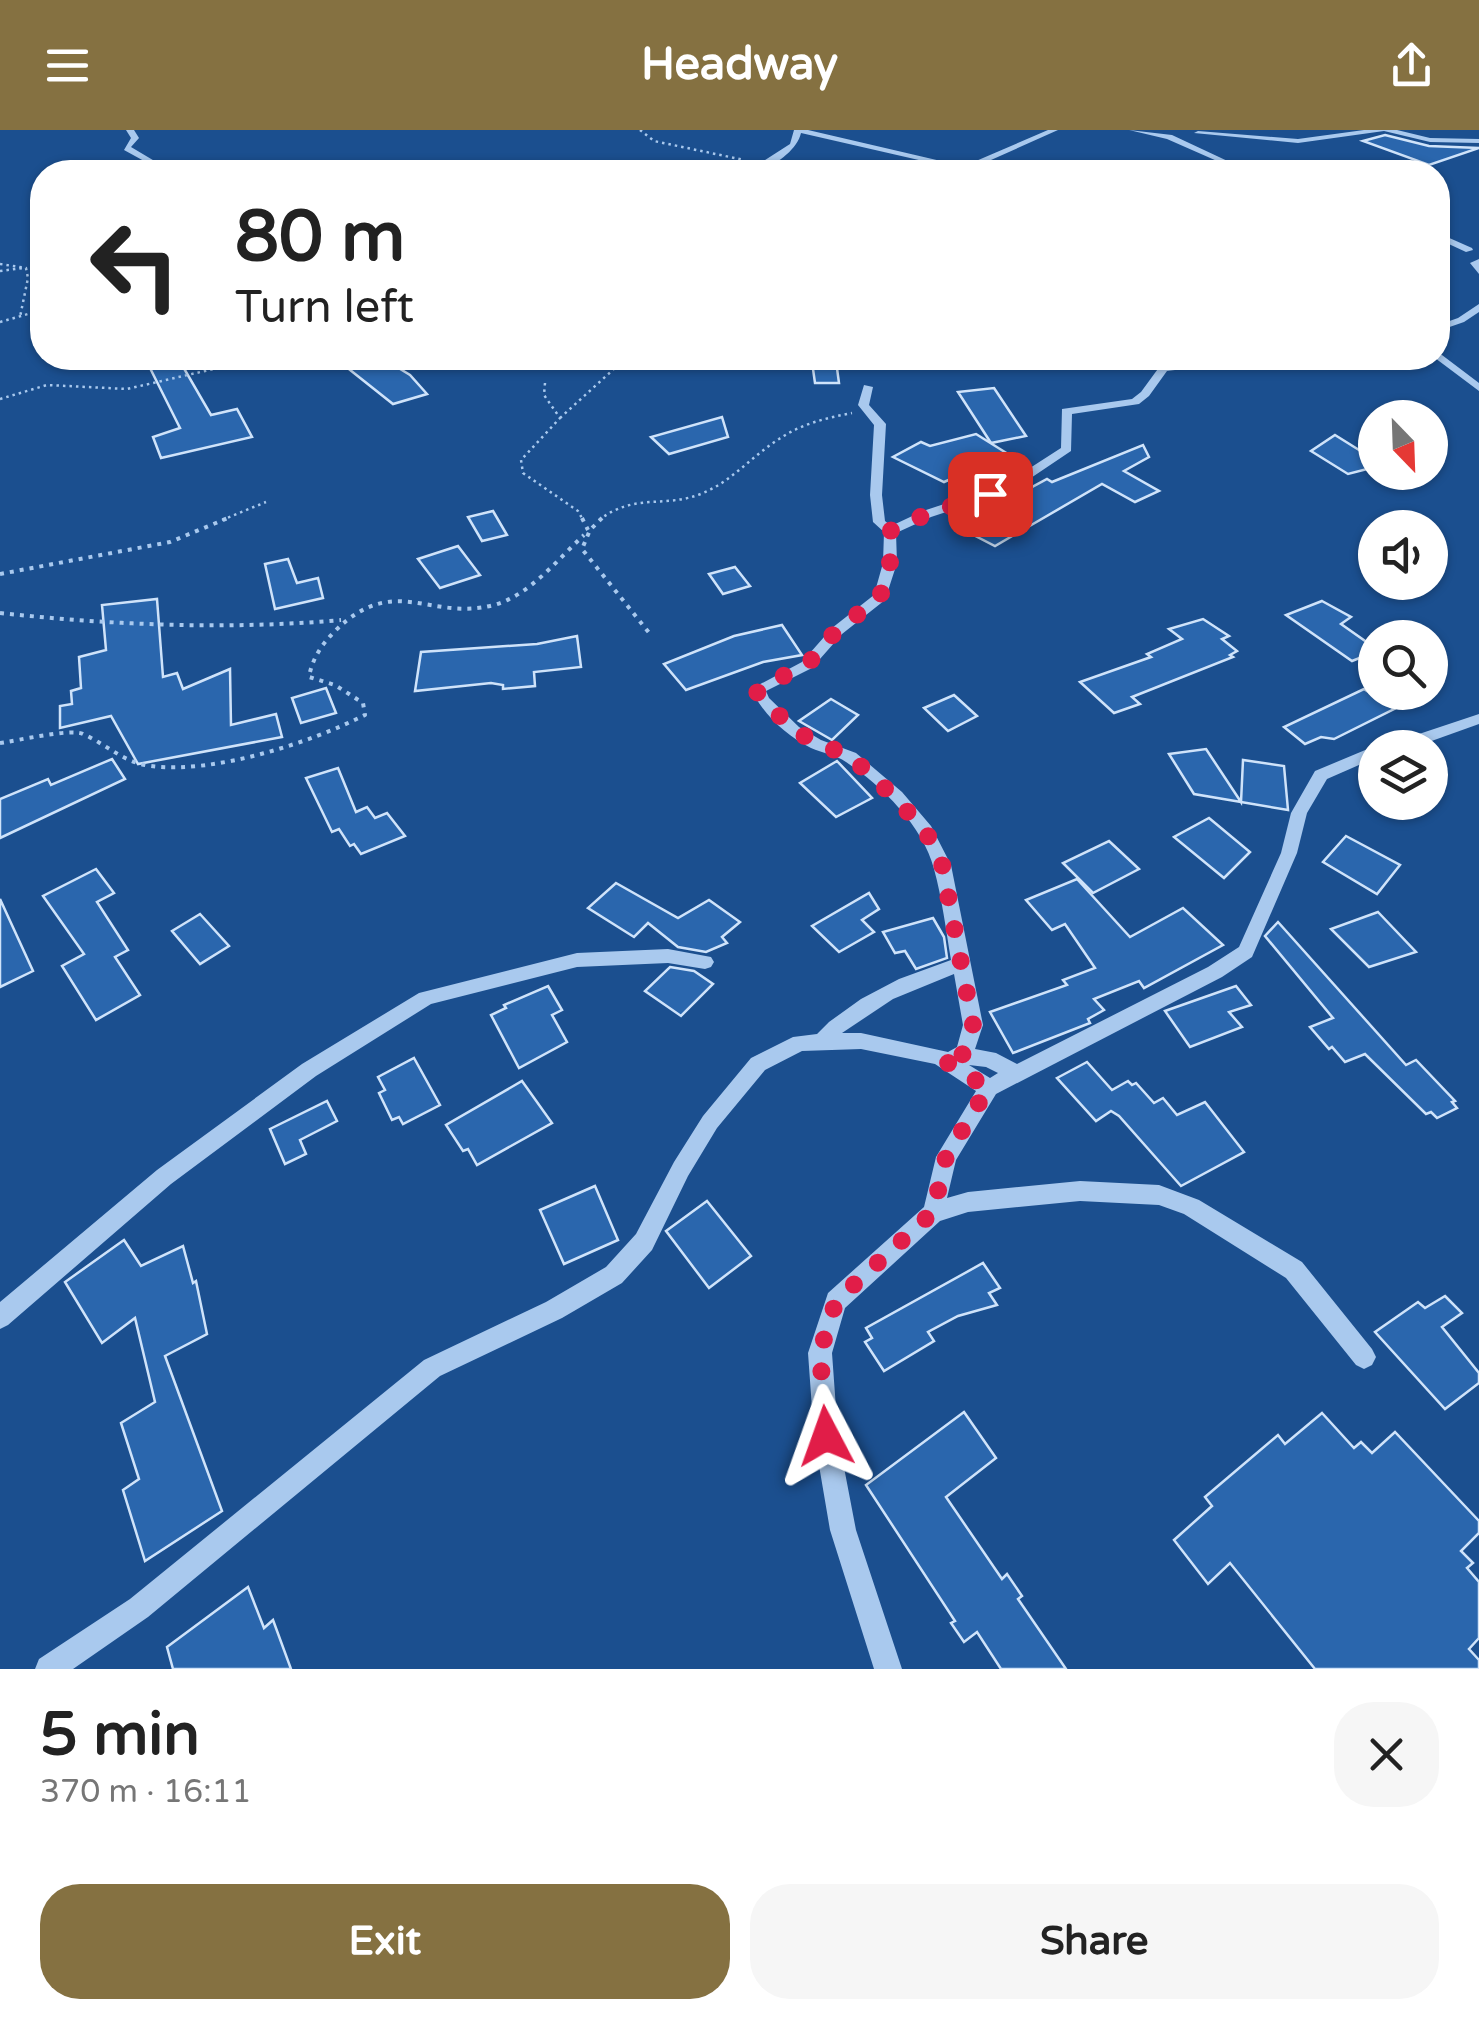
<!DOCTYPE html>
<meta charset="utf-8">
<style>
body{margin:0;font-family:"Varela Round",sans-serif;background:#f6f6f6;color:#222;height:100vh;display:flex;flex-direction:column;font-size:38px;white-space:nowrap}
*{box-sizing:border-box;margin:0}
p{font-size:32px;color:#767676}
.icon{flex:none;width:55px;height:55px;fill:none;stroke:currentColor;stroke-width:2;stroke-linecap:round;stroke-linejoin:round}
.map{position:relative;height:1539px;overflow:hidden}
.panel{display:flex;flex-direction:column;background:#fff;flex:1}
.panel>*{flex:none}
.hud{position:absolute;left:30px;top:30px;width:1420px;height:210px;border-radius:40px;box-shadow:0 2px 8px #0004;background:#fff;color:#222;overflow:hidden}
.needle{width:65px;rotate:157deg}
.controls{position:absolute;left:1358px;top:270px;display:grid;gap:20px}
.controls a{display:grid;place-items:center;width:90px;height:90px;border-radius:50%;background:#fff;box-shadow:0 2px 8px #0004;font-size:50px}
.pin{position:absolute;display:grid;place-items:center;width:85px;height:85px;color:#fff;margin:-42px;border-radius:20px;box-shadow:0 5px 15px #0006}
.me{position:absolute;width:110px;margin:-55px;rotate:356deg;stroke-linejoin:round;filter:drop-shadow(0 0 8px #0008)}
.turn{display:flex;align-items:center;gap:35px;height:210px;padding:0 40px;font-size:45px}
.turn .icon{width:130px;height:130px;stroke-width:2.5}
.turn b{display:block;font-size:70px;line-height:85px}
.round{display:grid;place-items:center;flex:none;width:105px;height:105px;border-radius:40px;background:#f6f6f6}
.summary{display:flex;align-items:center;justify-content:space-between;height:170px;padding:0 40px}
h1{font-size:60px;font-weight:700;line-height:75px}
.action{display:flex;gap:20px;margin-top:auto;padding:20px 40px}
.action a{flex:1;height:115px;border-radius:40px;background:#857141;color:#fff;font-size:40px;font-weight:700;line-height:115px;text-align:center}
.action a+a{background:#f6f6f6;color:#222}
header{display:flex;justify-content:space-between;align-items:center;height:130px;padding:0 40px;background:#857141;color:#fff;font-size:45px;font-weight:700}
.map>svg:first-child{display:block}
.building{fill:#2a66ad;stroke:#cfe3fa;stroke-width:2.5}
.lines{fill:none;stroke-linecap:round;stroke-linejoin:round}
.path-far1{stroke:#a9c9ee;stroke-width:2.5;stroke-dasharray:2.5 4;stroke-linecap:butt}
.path{stroke:#a9c9ee;stroke-width:4;stroke-dasharray:4 6;stroke-linecap:butt}
.minor{fill:#a9c9ee;fill-rule:evenodd}
.route{stroke:#e11d48;stroke-width:18;stroke-dasharray:0 32.4}
</style>
<header><svg class="icon" aria-label="menu" viewBox="0 0 24 24"><path d="M4 6h16M4 12h16M4 18h16"/></svg>Headway<svg class="icon" aria-label="share" viewBox="0 0 24 24"><path d="M12 15V3M7 8l5-5 5 5M5 13v7h14v-7"/></svg></header>
<div class="map">
<svg width="1479" height="1539" viewBox="0 0 1479 1539">
<rect width="100%" height="100%" fill="#1b4f8f"/>
<g class="building">
<path d="M1385,5l44,11 50,2 -50,17 -66,-24z"/>
<path d="M145,228h33l33,57 26,-6 15,28 -91,21 -8,-21 27,-9z"/>
<path d="M335,228h47l28,17 17,19 -34,10z"/>
<path d="M836,231l3,22h-24l-3,-21z"/>
<path d="M994,258l32,48 -35,7 -33,-51z"/>
<path d="M722,287l6,20 -59,17 -18,-17z"/>
<path d="M976,304l32,20 -64,28 -51,-25 28,-15 9,4z"/>
<path d="M1335,305l40,25v7l-27,7 -37,-23z"/>
<path d="M1143,315l6,12 -25,14 35,20 -24,11 -33,-18 -107,62 -37,-19 89,-48 5,3z"/>
<path d="M493,381l14,24 -25,6 -14,-24z"/>
<path d="M458,416l22,29 -40,13 -22,-29z"/>
<path d="M288,429l9,24 21,-5 5,20 -48,11 -10,-45z"/>
<path d="M735,437l15,19 -27,8 -14,-20z"/>
<path d="M157,469l6,78 14,-4 6,16 47,-20 1,56 45,-11 6,23 -144,27 -27,-48 -51,12v-22l12,-2 -1,-13 10,-3 -2,-31 27,-7 -4,-45z"/>
<path d="M1322,471l29,16 -10,7 34,24v4l-23,9 -66,-46z"/>
<path d="M1203,489l26,17 -7,3 15,12 -7,4 3,2 -101,40 8,7 -26,9 -34,-31 71,-25 -4,-3 35,-15 -13,-10z"/>
<path d="M782,495l20,30 -39,7 -77,28 -22,-26 70,-28z"/>
<path d="M577,506l4,31 -47,5 1,14 -32,3v-4l-12,-2 -76,8 6,-39 116,-8z"/>
<path d="M326,558l10,25 -35,10 -9,-25z"/>
<path d="M1364,559l30,20 -60,30 -13,-2 -16,7 -21,-17z"/>
<path d="M954,565l23,21 -29,15 -24,-23z"/>
<path d="M831,569l27,16 -26,25 -33,-19z"/>
<path d="M1206,619l35,53 2,-42 41,6 4,44 -94,-16 -25,-40z"/>
<path d="M112,629l13,20 -125,59v-39l48,-20 3,6z"/>
<path d="M837,631l35,37 -36,19 -36,-34z"/>
<path d="M338,638l18,44 11,-5 8,11 12,-5 18,23 -44,18 -7,-10 -4,2 -11,-17 -7,3 -26,-54z"/>
<path d="M1209,688l41,34 -26,26 -50,-41z"/>
<path d="M1346,706l54,29 -23,29 -54,-32z"/>
<path d="M1109,711l30,28 -46,24 -30,-30z"/>
<path d="M96,739l18,24 -17,9 31,48 -13,7 25,38 -44,25 -34,-54 22,-12 -41,-58z"/>
<path d="M1077,749l53,58 53,-29 40,37 -79,43 -5,-7 -45,18 10,11 -16,9 2,4 -77,30 -23,-41 77,-27 -4,-5 32,-12 -30,-44 -13,6 -26,-30z"/>
<path d="M616,753l62,35 31,-18 31,22 -18,15 5,6 -21,9 -28,-5 -30,-24 -14,14 -46,-29z"/>
<path d="M869,763l10,16 -17,11 12,12 -35,20 -27,-26z"/>
<path d="M0,769l33,72 -33,16z"/>
<path d="M1378,782l38,40 -47,15 -38,-38z"/>
<path d="M200,784l29,32 -29,18 -28,-33z"/>
<path d="M933,788l11,19 3,21 -31,11 -11,-18 -10,2 -12,-21z"/>
<path d="M1278,792l128,143 10,-5 39,41 -3,1 5,6 -20,10 -6,-6 -5,2 -61,-60 -20,8 -13,-15 -3,2 -19,-22 23,-9 -68,-82z"/>
<path d="M670,837l24,4 19,13 -32,32 -36,-25z"/>
<path d="M548,856l14,24 -10,5 15,27 -48,26 -28,-53 15,-7 -2,-3z"/>
<path d="M1236,856l15,19 -22,7 13,15 -52,20 -25,-36z"/>
<path d="M414,928l26,47 -37,19 -4,-7 -7,3 -13,-27 6,-3 -7,-13z"/>
<path d="M1087,932l25,28 16,-9 4,4 4,-2 18,20 9,-5 14,17 28,-13 39,50 -63,34 -62,-70 -8,-5 -15,10 -39,-43z"/>
<path d="M522,951l30,42 -75,42 -9,-16 -5,2 -17,-26z"/>
<path d="M327,971l10,20 -37,19 6,14 -21,10 -15,-35z"/>
<path d="M595,1056l23,54 -54,24 -24,-54z"/>
<path d="M707,1071l44,55 -42,32 -43,-57z"/>
<path d="M124,1110l17,26 42,-20 10,37 3,-2 11,53 -42,22 57,155 -77,50 -22,-71 16,-11 -18,-56 34,-21 -20,-84 -33,25 -37,-61z"/>
<path d="M983,1133l17,25 -11,5 8,12 -39,11 -30,16 6,9 -50,30 -19,-29 7,-4 -6,-10z"/>
<path d="M1445,1166l17,17 -20,14 37,46v10l-34,26 -70,-77 43,-30 7,6z"/>
<path d="M964,1282l32,46 -50,39 56,82 5,-5 15,22 -4,3 48,70h-65l-24,-37 -13,10 -13,-19 4,-2 -89,-136z"/>
<path d="M1322,1283l32,35 7,-6 11,11 23,-21 84,89v12l-18,18 12,12 -6,5 12,14v56l-10,11 10,11v9h-164l-85,-106 -22,21 -34,-44 38,-34 -7,-9 73,-62 7,9z"/>
<path d="M248,1457l16,41 9,-8 18,49h-118l-6,-22z"/>
</g>
<g class="lines">
<g class="path-far1">
<path d="M640,0l14,11 90,19"/>
<path d="M576,32l21,10"/>
<path d="M0,134l26,4 2,10 -8,39"/>
<path d="M0,141l23,-3"/>
<path d="M0,192l42,-12"/>
<path d="M545,253l-1,12 16,23 -39,42 2,13 55,38 5,9"/>
<path d="M0,269l47,-14 80,4 134,-31"/>
<path d="M560,288l56,-51"/>
<path d="M222,390l44,-18"/>
<path d="M599,390c36,-28 67,-11 104,-27 29,-12 49,-37 76,-54 22,-15 47,-21 73,-26"/>
</g>
<g class="path">
<path d="M582,388l6,12"/>
<path d="M602,388l-12,12 -8,19 68,85"/>
<path d="M0,444l170,-32 58,-24"/>
<path d="M0,483c113,12 228,17 341,7"/>
<path d="M0,613c16,-2 71,-15 83,-9 23,10 41,29 68,32 64,8 158,-23 214,-51l-2,-12 -28,-18 -26,-8c3,-18 13,-33 26,-46 60,-59 94,-9 159,-26 36,-10 63,-45 90,-70"/>
</g>
<g class="minor">
<path d="M126,0h8l5,8 -8,9 42,25h-9l-40,-22 7,-12z"/>
<path d="M794,0h14l150,35 11,-1 79,-34h10l-85,38 -15,1 -157,-36c-4,18 -30,36 -48,39l6,-8 31,-20z"/>
<path d="M1129,0l43,5 79,37h-9l-75,-33z"/>
<path d="M1364,0h33l33,8 49,1v4l-49,-1 -46,-11 -86,12 -104,-10 4,-2 100,8z"/>
<path d="M1438,103l34,15 1,2 -7,2 -28,-13z"/>
<path d="M1479,129v15l-9,-11z"/>
<path d="M1479,174v8l-15,10 -26,9v-6l20,-7z"/>
<path d="M1438,222l41,31v8l-44,-33h3z"/>
<path d="M1225,228h26l-5,3 -79,10 -18,25 -10,8 -67,10 -1,37 -58,39 -82,27 -35,16 1,30 -12,37 -43,34 -30,34 -46,23 3,7 30,29 22,13 35,13 46,39 29,34 20,39 32,160 -8,24 21,4 21,11 191,-97 31,-20 42,-94 10,-40 24,-42 55,-23h8h-3v10l-48,21 -20,34 -10,40 -45,104 -30,20 -226,117 -40,66 -9,38 21,-6 112,-11 79,4 40,15 103,62 70,87 4,8 -4,8 -8,4 -8,-4 -70,-87 -102,-64 -25,-9 -79,-4 -112,11 -28,9 -95,87 -13,45 6,83 18,94 46,139h-28l-44,-139 -16,-94 -6,-83 20,-60 96,-86 12,-50 40,-66 -41,-27 -74,-15 -59,2 -37,19 -48,58 -29,48 -36,74 -30,33 -60,35 -122,58 -292,241 -75,52h-38l4,-10 91,-60 294,-239 122,-58 60,-35 30,-33 38,-72 29,-46 48,-58 42,-21 24,-3 12,-12 32,-23 38,-20 52,-19c-5,-30 -9,-62 -17,-91 -11,-43 -52,-83 -88,-107 -10,-7 -24,-9 -35,-14 -25,-12 -49,-35 -60,-59l51,-27 30,-34 42,-33 9,-32 1,-31 -11,-10 -3,-27 4,-70 -16,-20 6,-20 9,2 -4,18 17,19 -4,71 3,26 6,5 32,-15 82,-27 56,-36 1,-39 70,-10 9,-7 19,-26zM954,844l9,51 -6,22 -9,5 -87,-19h-19l51,-34zM969,935l17,2 12,6 -8,5z"/>
<path d="M1479,584v10l-67,24h-25l2,-4z"/>
<path d="M668,819l43,8 3,5 -3,5 -6,2 -37,-6 -91,4 -146,37 -115,72 -145,108 -163,141 -8,4v-27l157,-132 145,-106 117,-71 158,-40z"/>
</g>
</g>
<g class="lines">
<path class="route" d="M826,1306l-6,-84 16,-51 97,-89 13,-55 42,-69 -48,-30 24,-4 9,-29 -31,-161 -17,-34 -48,-50 -27,-23 -56,-26 -37,-39 5,-6 45,-21 29,-34 44,-34 10,-34v-32l37,-17 63,-20"/>
</g>
</svg>
<div class="controls">
<a><svg class="needle" viewBox="-14 -14 28 28"><path d="M0-13l5 13h-10z" fill="#e53935"/><path d="M0 13l5-13h-10z" fill="#767676"/></svg></a>
<a><svg class="icon" aria-label="sound" viewBox="0 0 24 24"><path d="M4 9h4l5-4v14l-5-4H4zM17 9q2 3 0 6"/></svg></a>
<a><svg class="icon" aria-label="search" viewBox="0 0 24 24"><circle cx="10" cy="10" r="6"/><path d="M15 15l6 6"/></svg></a>
<a><svg class="icon" aria-label="layers" viewBox="0 0 24 24"><path d="M12 4l9 5-9 5-9-5zM3 14l9 5 9-5"/></svg></a>
</div>
<div class="pin" style="left:990px;top:364px;background:#d93025"><svg class="icon" aria-label="arrive" viewBox="0 0 24 24"><path d="M6 21V4h12l-3 4 3 4H6"/></svg></div>
<svg class="me" style="left:826px;top:1306px" viewBox="-20 -20 40 40"><path d="M0-17L14 15 0 8-14 15z" fill="#e11d48" stroke="#fff" stroke-width="4"/></svg>
<div class="hud">
<div class="turn"><svg class="icon" aria-label="left" viewBox="0 0 24 24"><path d="M17 20v-9H6M10 6l-5 5 5 5"/></svg><div><b>80 m</b>Turn left</div></div>
</div>
</div>
<section class="panel">
<div class="summary"><div><h1>5 min</h1><p>370 m · 16:11</p></div><a class="round"><svg class="icon" aria-label="close" viewBox="0 0 24 24"><path d="M6 6l12 12M18 6L6 18"/></svg></a></div>
<div class="action"><a>Exit</a><a>Share</a></div>
</section>
